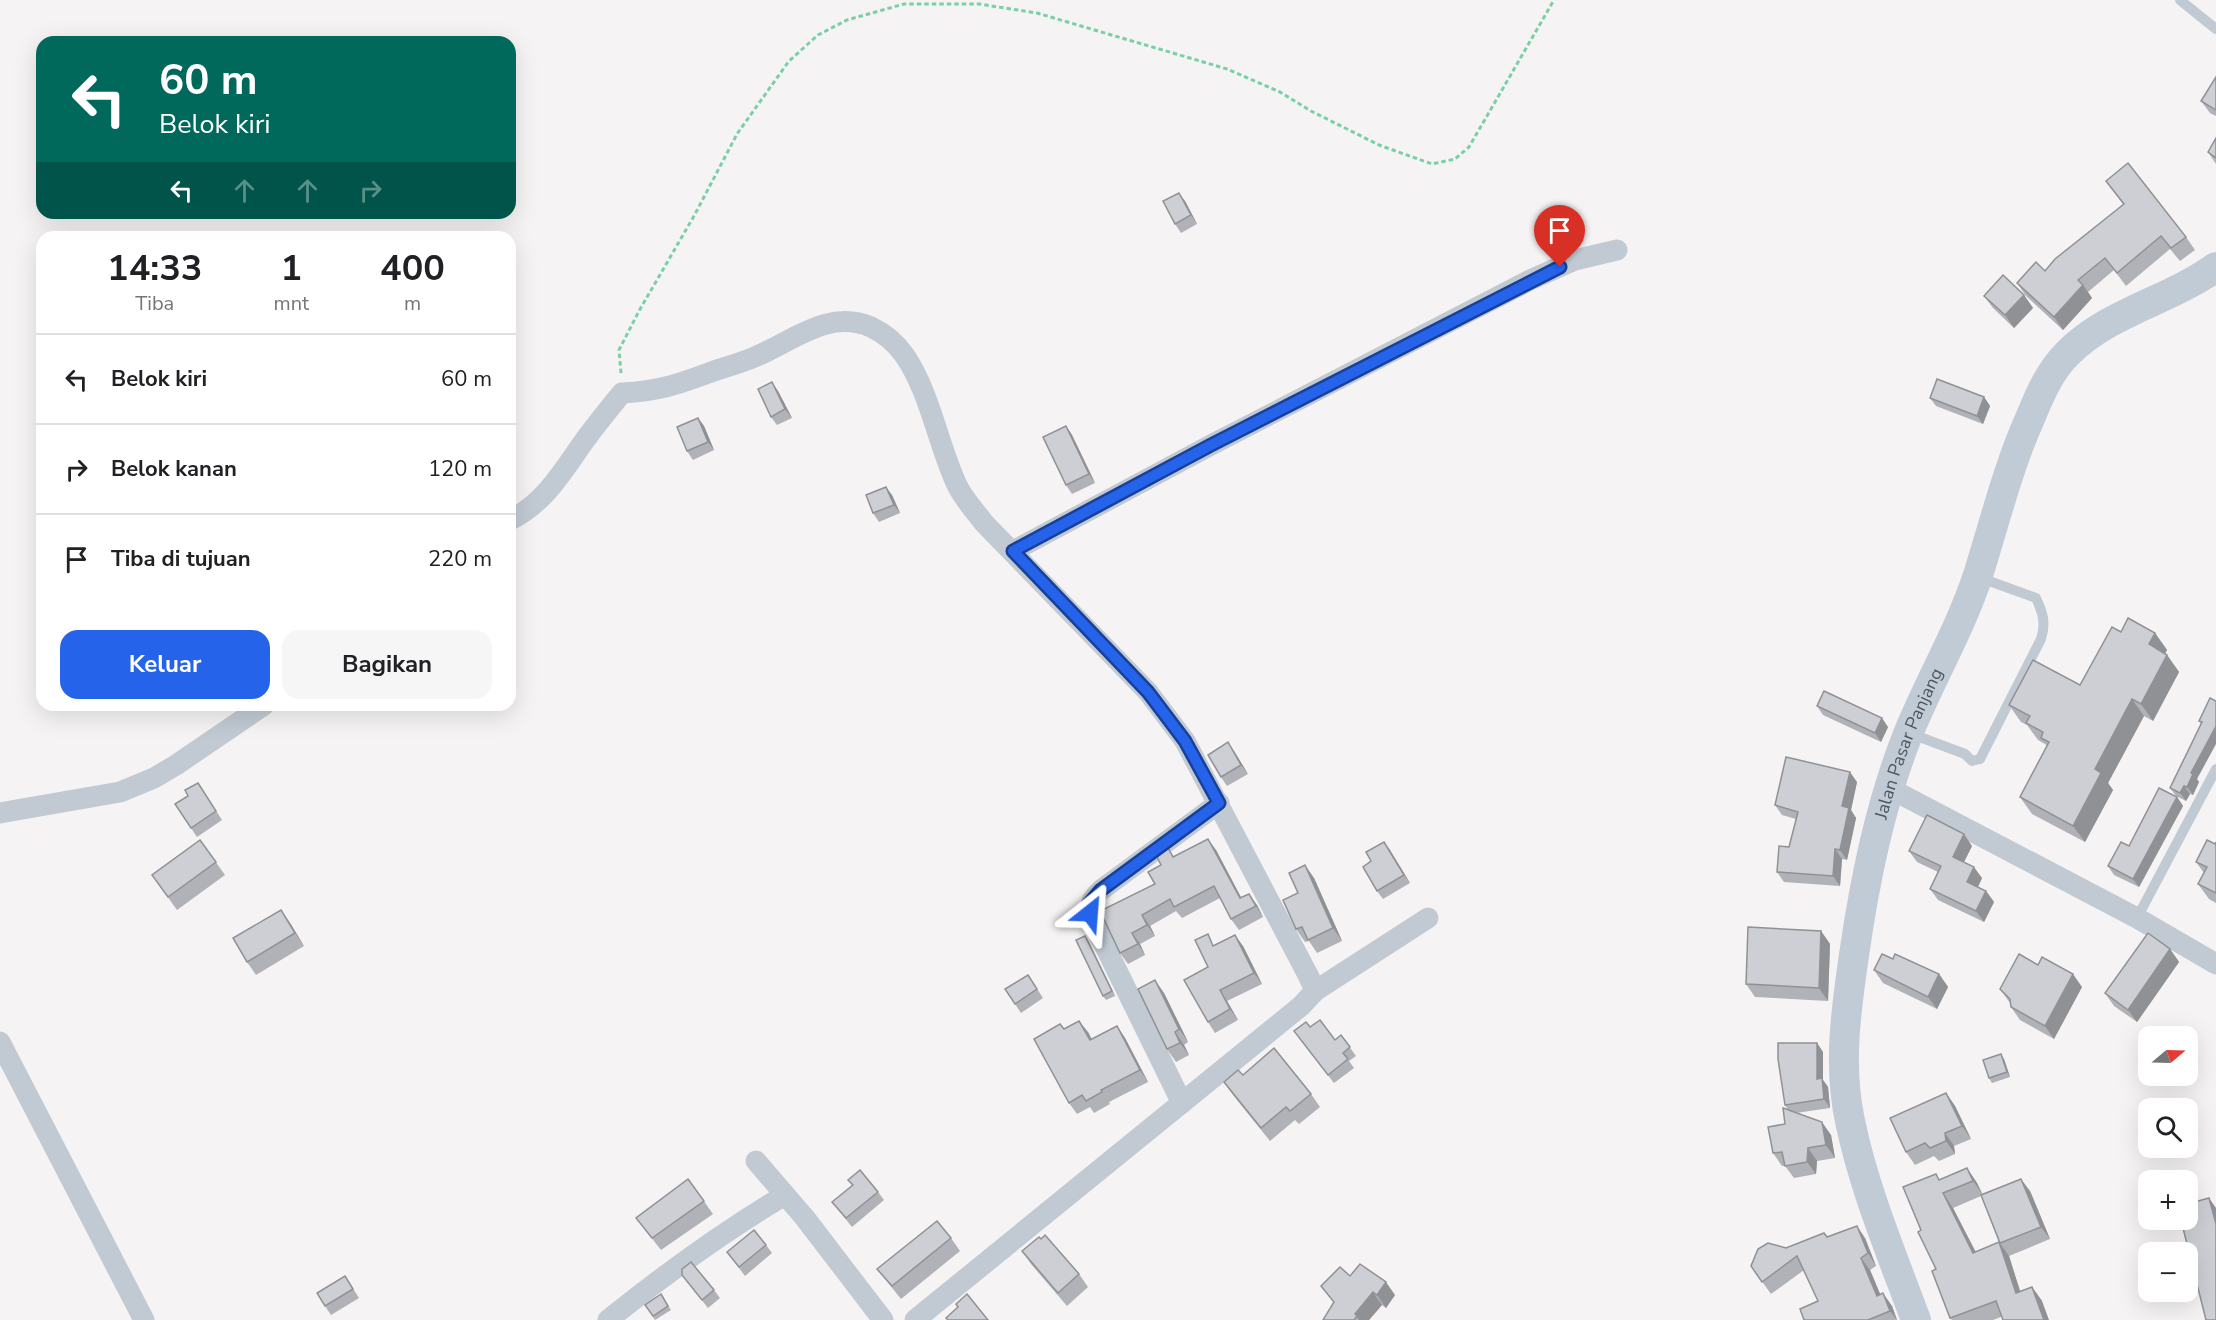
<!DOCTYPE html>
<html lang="id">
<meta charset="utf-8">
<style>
body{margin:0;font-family:"Nunito Sans",sans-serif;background:#f6f6f6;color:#202124;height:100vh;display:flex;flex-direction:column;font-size:22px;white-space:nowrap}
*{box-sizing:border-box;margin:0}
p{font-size:20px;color:#757577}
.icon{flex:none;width:33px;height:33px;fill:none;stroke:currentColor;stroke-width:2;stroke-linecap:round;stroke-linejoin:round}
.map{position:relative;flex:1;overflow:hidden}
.panel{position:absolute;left:36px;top:231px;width:480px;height:480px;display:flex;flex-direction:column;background:#fff;border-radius:18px;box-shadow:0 6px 24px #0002}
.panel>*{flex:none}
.top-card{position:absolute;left:36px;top:36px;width:480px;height:183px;border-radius:18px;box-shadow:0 6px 24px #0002;background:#00695c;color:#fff;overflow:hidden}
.needle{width:39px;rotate:71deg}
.tools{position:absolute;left:2138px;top:1026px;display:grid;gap:12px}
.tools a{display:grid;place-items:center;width:60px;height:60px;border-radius:12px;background:#fff;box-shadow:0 6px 24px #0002;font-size:30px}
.pin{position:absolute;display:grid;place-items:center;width:51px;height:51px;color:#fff;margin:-62px -26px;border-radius:50% 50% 50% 0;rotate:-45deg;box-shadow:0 0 6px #0007}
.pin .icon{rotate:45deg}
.me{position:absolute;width:66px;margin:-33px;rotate:28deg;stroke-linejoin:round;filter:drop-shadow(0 0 4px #0008)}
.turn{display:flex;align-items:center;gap:21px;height:126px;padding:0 24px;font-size:27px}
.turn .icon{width:78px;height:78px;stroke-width:2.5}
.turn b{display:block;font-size:42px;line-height:51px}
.lanes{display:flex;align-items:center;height:57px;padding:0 24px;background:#0003;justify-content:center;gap:30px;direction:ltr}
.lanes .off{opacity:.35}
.eta{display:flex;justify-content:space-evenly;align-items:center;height:102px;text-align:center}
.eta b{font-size:36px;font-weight:700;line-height:42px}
.primary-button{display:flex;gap:12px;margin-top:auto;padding:12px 24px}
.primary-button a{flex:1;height:69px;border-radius:18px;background:#2563eb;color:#fff;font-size:24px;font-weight:700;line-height:69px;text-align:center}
.primary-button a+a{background:#f6f6f6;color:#202124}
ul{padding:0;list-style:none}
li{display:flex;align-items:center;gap:18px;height:90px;padding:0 24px;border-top:2px solid #e0e0e0}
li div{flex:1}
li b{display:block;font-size:22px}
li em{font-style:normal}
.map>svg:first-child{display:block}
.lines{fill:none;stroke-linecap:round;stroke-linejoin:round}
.path{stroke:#7ad0a6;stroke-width:3;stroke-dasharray:4.5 3;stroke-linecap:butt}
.service{stroke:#c1cad2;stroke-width:10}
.minor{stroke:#c1cad2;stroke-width:21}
.secondary{stroke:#c1cbd6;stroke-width:30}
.wall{fill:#b0b2b7;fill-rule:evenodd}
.shaded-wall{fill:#909195}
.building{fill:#cdcfd5;stroke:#909195;stroke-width:1.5}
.route-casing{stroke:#184099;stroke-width:15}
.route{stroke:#2563eb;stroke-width:10}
.labels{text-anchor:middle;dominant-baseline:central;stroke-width:5;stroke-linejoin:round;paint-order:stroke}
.street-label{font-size:18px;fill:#4a5661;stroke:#fff}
</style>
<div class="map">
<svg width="2216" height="1320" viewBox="0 0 2216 1320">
<rect width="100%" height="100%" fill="#f5f3f3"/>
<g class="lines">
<path class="path" d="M621,373l-2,-23 20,-39 55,-95 43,-82 52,-73 29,-26 29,-15 57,-16h75l58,9 190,56 53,23 31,19 68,34 53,19 23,-5 14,-12 85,-147"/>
<g class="service">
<path d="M2180,0l36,29"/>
<path d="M1909,733l56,21 7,7 8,-2 61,-120c5,-16 2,-26 -5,-41l-58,-21"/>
<path d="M2137,918l79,-149"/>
</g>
<g class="minor">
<path d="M510,520c33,-16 52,-47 72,-76 13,-18 26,-34 40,-51 38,-2 57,-9 92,-22 15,-5 30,-9 43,-15 37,-16 72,-47 114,-29 15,7 25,16 34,29 24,35 33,87 51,127 6,14 19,28 28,40l164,169 37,49 124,236 6,14 -14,15 -386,314"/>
<path d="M1013,551l198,-106 319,-165 45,-20 42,-10"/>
<path d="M1889,788l248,130 79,46"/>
<path d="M0,813l120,-21 34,-14 22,-13 88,-60"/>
<path d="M1315,991l113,-73"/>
<path d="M0,1042l144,278"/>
<path d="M1182,1103l-84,-171c-8,-19 -14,-27 3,-42l118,-87"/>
<path d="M756,1161l49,57 78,102"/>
<path d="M608,1320c57,-46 115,-88 177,-125"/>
</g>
<path class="secondary" id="s1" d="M1916,1320c-24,-65 -52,-131 -66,-199 -12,-55 -4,-111 4,-166 11,-76 26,-150 54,-221 22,-54 52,-104 70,-159 17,-54 30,-108 53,-159 9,-22 19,-45 36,-62 41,-42 102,-53 149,-87"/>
</g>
<g class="wall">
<path d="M2216,77v39l-6,-3 -9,-12z"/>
<path d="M2216,138v26l-8,-12z"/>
<path d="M2106,181l80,56 9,13 -15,11 -10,-12 -44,37 -12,-16 -26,22 4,6 -29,32 -37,-34 -9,-13 28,-12 78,-67z"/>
<path d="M1185,201l12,23 -16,9 -6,-9z"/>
<path d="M2024,295l9,13 -19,20 -21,-20 -9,-12z"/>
<path d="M778,391l14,27 -15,7 -6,-8z"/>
<path d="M1984,397l6,9 -7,18 -47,-18 -6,-8z"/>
<path d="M698,418l6,8 10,24 -21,10 -6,-9z"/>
<path d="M1066,426l6,9 23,48 -23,11 -6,-9z"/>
<path d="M892,495l8,18 -21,9 -6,-9z"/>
<path d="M2121,632l34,1 12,17 -2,3 2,2 12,17 -26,49 -9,-5 -36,67 5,7 -28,52 -53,-28 -12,-17 27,-51 -2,-2 -7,-4 -11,-15 -6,-3 -12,-17 71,-20z"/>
<path d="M2210,698l-13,81 2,3 -6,13 -3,-1 -4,7 -10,-5 -6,-8 31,-64 -2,-3z"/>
<path d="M1817,706l71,21 -7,15 -58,-27z"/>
<path d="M1234,751l14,23 -21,12 -6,-9z"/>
<path d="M1857,782l-6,28 5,8 -9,42 -5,-1 -2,27 -56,-4 -7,-10 12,-25 7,-28 -14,-4 -7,-10z"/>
<path d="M198,783l24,37 -25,17 -22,-33 13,-8z"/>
<path d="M2177,797l6,9 -44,81 -25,-12 -6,-9z"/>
<path d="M200,840l25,35 -48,35 -25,-35z"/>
<path d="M1384,842l26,41 -27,16 -6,-8 -6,-30z"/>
<path d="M2216,842v61l-7,-4 -11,-15 6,-11 -8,-11z"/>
<path d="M1167,846l7,11 42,-7 25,47 16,8 6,12 -24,13 -8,-11 -11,-21 -38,20 -6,-7 -26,15 5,10 -15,8 5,11 -17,9 -8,-11 35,-69z"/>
<path d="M1972,846l-8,16 18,16 -4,9 8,4 8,11 -10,20 -46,-22 -8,-11 8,-17 -21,-10 -8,-11z"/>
<path d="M1314,878l28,63 -25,12 -8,-12 -4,1 -9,-13 2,-36z"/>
<path d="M290,923l14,23 -48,29 -9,-13z"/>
<path d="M1821,931l9,13 -2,57 -73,-4 -9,-13z"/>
<path d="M1085,936l3,4 27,56 -9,4 -3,-4z"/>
<path d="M1215,945l28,1 19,38 -35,17 11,19 -23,13 -7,-11v-55z"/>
<path d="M2170,949l9,13 -42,60 -23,-16 -9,-13z"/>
<path d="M1893,959l46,15 9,13 -11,22 -54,-26 -9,-13z"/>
<path d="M1028,975l15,23 -22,15 -16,-24z"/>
<path d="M2082,987l-28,52 -34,-19 -9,-13 -1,-4 -10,-14z"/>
<path d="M1164,993l24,49 -4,3 5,10 -13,7 -9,-13z"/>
<path d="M1060,1024l4,5 24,3 4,8 25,-14 8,12 23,44 -39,20 1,2 -16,9 -4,-6 -13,7 -8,-11z"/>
<path d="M1341,1035l15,21 -7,5 5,7 -20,15 -34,-44 35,1z"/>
<path d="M1817,1043l6,9v28l5,7 2,21 -34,5 35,22 4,23 -18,3 -1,13 -22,4 -9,-12h-3l-9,-13 12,-29 3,-14 -3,-5z"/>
<path d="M2004,1059l6,18 -18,6 -3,-5z"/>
<path d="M1243,1075l68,19 9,13 -21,17 -4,-4 -25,21 -37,-46 -9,-13z"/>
<path d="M1946,1093l9,13 16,33 -17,7 1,8 -16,7 -5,-5 -19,9 -9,-13z"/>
<path d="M1967,1168l10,15 5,11 48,-3 20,48 -41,17 11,35 12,-4 10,14 -49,19h-41l-2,-2 -14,-49 -15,-39 19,-50zM1981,1196l18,46 -23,10 -23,-44z"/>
<path d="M688,1179l25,35 -52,36 -25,-32z"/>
<path d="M848,1180l30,12 6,8 -32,27 -20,-25 20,-17z"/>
<path d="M1827,1237l38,1 11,28 -6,4 10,24 12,12 5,14h-93l14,-19 -14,-31 -33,24 -20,-28 35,-18z"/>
<path d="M951,1238l9,13 -59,48 -24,-30z"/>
<path d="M766,1245l6,8 -27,23 -18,-24z"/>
<path d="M1022,1251l57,23 9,13 -21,19 -36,-42z"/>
<path d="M682,1275l32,15 6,8 -12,10z"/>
<path d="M345,1276l14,22 -28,17 -6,-9z"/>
<path d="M1321,1286l74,9 -9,13 -4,-3 -13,15h-46l11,-17z"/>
<path d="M661,1294l10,16 -16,10 -10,-15z"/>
</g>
<g class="shaded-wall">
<path d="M1179,193l6,8 12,23 -6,-9z"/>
<path d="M2083,285l9,13 -29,32 -9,-13z"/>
<path d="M2024,295l9,13 -19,20 -9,-13z"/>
<path d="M772,382l6,9 14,27 -7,-9z"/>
<path d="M1984,397l6,9 -7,18 -6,-8z"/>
<path d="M698,418l6,8 10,24 -6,-8z"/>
<path d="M1066,426l6,9 23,48 -6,-9z"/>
<path d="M886,487l6,8 8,18 -6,-8z"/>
<path d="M2155,633l12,17 -6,11 -12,-17z"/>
<path d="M2167,655l12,17 -26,49 -12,-17z"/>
<path d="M2132,699l12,17 -36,67 5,7 -28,52 -12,-16 22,-57z"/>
<path d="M1882,718l6,9 -7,15 -6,-9z"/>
<path d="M2216,726v18l-19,35 2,3 -6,13 -6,-8 4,-14z"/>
<path d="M1228,742l6,9 14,23 -7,-9z"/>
<path d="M1850,772l7,10 -6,28 5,8 -9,42 -7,-10 2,-44z"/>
<path d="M2184,786l6,8 -4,7 -6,-8z"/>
<path d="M2177,797l6,9 -44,81 -6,-8z"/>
<path d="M1964,834l8,12 -11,22 -8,-11z"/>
<path d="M1208,839l8,11 31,59 -7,-11z"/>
<path d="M1384,842l6,8 20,33 -6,-8z"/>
<path d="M1835,849l7,10 -2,27 -7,-10z"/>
<path d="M1305,865l9,13 28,63 -9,-13z"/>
<path d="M1974,867l8,11 -7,15 -8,-11z"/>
<path d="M1986,891l8,11 -10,20 -8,-11z"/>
<path d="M1249,894l8,11 6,12 -7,-11z"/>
<path d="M281,910l9,13 14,23 -9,-13z"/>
<path d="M1142,915l8,11 5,10 -8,-11z"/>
<path d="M1821,931l9,13 -2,57 -9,-13z"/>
<path d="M1132,933l8,11 5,11 -7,-11z"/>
<path d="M1235,935l8,11 19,38 -8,-11z"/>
<path d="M1085,936l3,4 27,56 -3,-5z"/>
<path d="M2170,949l9,13 -42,60 -9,-12z"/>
<path d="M1939,974l9,13 -11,22 -9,-12z"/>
<path d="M2073,974l9,13 -28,52 -9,-13z"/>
<path d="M1155,980l9,13 24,49 -9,-13z"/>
<path d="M1220,990l7,11 11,19 -8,-11z"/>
<path d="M1079,1021l9,11 10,20 -8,-12z"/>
<path d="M1117,1026l8,12 23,44 -8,-12z"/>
<path d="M1175,1032l9,13 5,10 -9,-12z"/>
<path d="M1817,1043l6,9v28l5,7 2,21 -6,-9 -7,-20z"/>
<path d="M2001,1054l3,5 6,18 -3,-5z"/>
<path d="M1946,1093l9,13 16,33 -9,-13z"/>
<path d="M1822,1122l9,13 4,23 -9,-13z"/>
<path d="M1945,1133l9,13 1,8 -9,-13z"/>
<path d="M1808,1148l9,13 -1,13 -9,-12z"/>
<path d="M1967,1168l10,15 6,12 -10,-14z"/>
<path d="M2021,1179l9,12 20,48 -9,-12z"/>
<path d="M1943,1193l10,15 30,59 -10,-14z"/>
<path d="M2209,1198l7,10v16z"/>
<path d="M1857,1226l8,12 11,28 -8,-13z"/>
<path d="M1999,1242l10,14 16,51 -9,-14z"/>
<path d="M1861,1258l9,12 16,38 -9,-12z"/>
<path d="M1386,1282l9,13 -9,13 -9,-13z"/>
<path d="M2032,1287l10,14 7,19h-5z"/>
<path d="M1373,1292l9,13 -13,15h-10l-4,-6z"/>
<path d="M1883,1293l9,13 5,14 -7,-9z"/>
</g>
<g class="building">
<path d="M2216,77v33l-15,-9z"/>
<path d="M2216,138v20l-8,-6z"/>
<path d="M2128,163l58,74 -15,11 -10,-12 -44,37 -12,-15 -27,22 5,5 -29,32 -37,-34 19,-21 9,9 10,-12 69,-55 -18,-23z"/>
<path d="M1179,193l12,22 -16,9 -12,-23z"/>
<path d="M2003,275l21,20 -19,20 -21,-19z"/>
<path d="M1937,379l47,18 -7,19 -47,-18z"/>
<path d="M772,382l13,27 -14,8 -13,-28z"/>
<path d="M698,418l10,24 -21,9 -10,-24z"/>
<path d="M1066,426l23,48 -23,11 -23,-48z"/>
<path d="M886,487l8,18 -21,8 -7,-18z"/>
<path d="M2128,618l27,15 -6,11 18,11 -26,49 -9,-5 -37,70 6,4 -28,53 -53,-29 29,-55 -8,-4 2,-6 -17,-9 4,-7 -21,-11 24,-45 47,25 32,-58 9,5z"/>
<path d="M1824,691l58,27 -7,15 -58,-27z"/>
<path d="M2210,698l6,3v25l-25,47 2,1 -6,13 -3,-1 -4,7 -10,-5 32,-66 -3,-1z"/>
<path d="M1228,742l13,23 -20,12 -13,-22z"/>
<path d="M1786,757l64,15 -8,34 7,2 -9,42 -5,-1 -2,27 -56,-4 2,-26 10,1 9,-35 -23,-7z"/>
<path d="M198,783l18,28 -25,17 -16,-24 13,-8 -3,-6z"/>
<path d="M2159,788l18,9 -44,82 -25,-13 13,-24 8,4z"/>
<path d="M1927,815l37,19 -11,23 21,10 -7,15 19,9 -10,20 -46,-22 11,-23 -32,-15z"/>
<path d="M1208,839l32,59 9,-4 7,12 -25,13 -17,-33 -40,21 -4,-8 -28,16 5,10 -15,8 6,11 -18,9 -20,-42 55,-27 -7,-12 13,-7 -6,-12 12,-7 6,11z"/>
<path d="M200,840l16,22 -48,35 -16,-22z"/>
<path d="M2207,840l8,4 1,-2v51l-18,-9 9,-17 -11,-5z"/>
<path d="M1384,842l20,33 -27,16 -14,-24 8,-6 -5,-9z"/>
<path d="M1305,865l28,63 -25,12 -6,-13 -6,2 -13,-29 15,-7 -9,-20z"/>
<path d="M281,910l14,23 -48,29 -14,-24z"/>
<path d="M1748,927l73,4 -2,57 -73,-4z"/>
<path d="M2148,933l22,16 -42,61 -23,-17z"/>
<path d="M1208,934l5,12 22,-11 19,38 -34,17 10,19 -22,13 -24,-42 24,-13 -13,-27z"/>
<path d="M1085,936l27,55 -9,5 -27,-56z"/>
<path d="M1882,954l11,5 2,-5 44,20 -11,23 -54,-27z"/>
<path d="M2019,954l19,11 4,-8 31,17 -28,52 -34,-19 -1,-8 -10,-10z"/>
<path d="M1028,975l9,14 -22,15 -10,-15z"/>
<path d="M1155,980l24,49 -4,3 5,11 -13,6 -29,-60z"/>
<path d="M1320,1020l15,20 6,-5 9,12 -7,6 5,6 -20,16 -34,-44 12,-9 4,5z"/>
<path d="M1079,1021l11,19 27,-14 23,44 -39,20 1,2 -16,9 -4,-6 -13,8 -35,-64 26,-15 4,5z"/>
<path d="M1778,1043h39v36l5,-1 2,21 -39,6 -7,-46z"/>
<path d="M1274,1048l37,46 -21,17 -4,-4 -25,21 -37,-46 14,-12 5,5z"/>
<path d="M2001,1054l6,18 -18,6 -6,-18z"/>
<path d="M1946,1093l16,33 -17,7 1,8 -16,7 -5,-5 -19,9 -16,-34z"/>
<path d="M1783,1108l39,14 4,23 -18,3 -1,14 -22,4 -3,-14 -9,1 -5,-26 17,-3z"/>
<path d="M1967,1168l6,13 -30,12 30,60 26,-11 17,51 16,-6 12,33h-41l-7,-19 -46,17 -18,-47 4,-2 -18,-37 3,-2 -18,-43 33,-13 3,6z"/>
<path d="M860,1170l18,22 -32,26 -14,-16 21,-17 -5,-5z"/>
<path d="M688,1179l16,22 -52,37 -16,-20z"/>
<path d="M2021,1179l20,48 -41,16 -19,-48z"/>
<path d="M2209,1198l7,26v96h-10l-25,-100h6v-16z"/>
<path d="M937,1221l14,17 -59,48 -15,-17z"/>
<path d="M1857,1226l11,27 -7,5 16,38 6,-3 7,18 -22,9h-64l-4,-11 18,-8 -21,-45 -35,26 -11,-16 7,-17 10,-6 18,5 38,-15 3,4z"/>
<path d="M754,1230l12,15 -27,22 -12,-15z"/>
<path d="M1045,1235l34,39 -21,19 -36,-42 17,-14 2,2z"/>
<path d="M691,1262l23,28 -12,10 -20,-25v-6z"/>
<path d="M1360,1264l26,18 -9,13 -4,-3 -18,22 2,2 -3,4h-31l11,-18 -13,-16 19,-19 10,9z"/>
<path d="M345,1276l8,13 -28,17 -8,-13z"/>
<path d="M661,1294l7,12 -15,10 -8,-11z"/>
<path d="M967,1294l21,26h-40l-2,-2 12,-11 -2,-3z"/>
</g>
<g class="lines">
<g class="route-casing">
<path id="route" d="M1090,913l-1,-9 12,-14 118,-87 -34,-62 -37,-49 -135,-141 198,-106 349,-178"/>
</g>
<use href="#route" class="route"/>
</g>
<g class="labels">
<g class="street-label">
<text stroke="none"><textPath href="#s1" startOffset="596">Jalan Pasar Panjang</textPath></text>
</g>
</g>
</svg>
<div class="tools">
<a><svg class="needle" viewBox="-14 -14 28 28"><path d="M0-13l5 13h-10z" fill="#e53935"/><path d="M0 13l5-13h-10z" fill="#757577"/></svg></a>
<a><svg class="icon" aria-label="search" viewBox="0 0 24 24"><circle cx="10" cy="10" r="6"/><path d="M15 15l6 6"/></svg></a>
<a>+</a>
<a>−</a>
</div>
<div class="pin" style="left:1560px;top:267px;background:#d93025"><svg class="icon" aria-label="arrive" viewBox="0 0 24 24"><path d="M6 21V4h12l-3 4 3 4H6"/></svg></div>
<svg class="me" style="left:1090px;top:913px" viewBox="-20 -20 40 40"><path d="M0-17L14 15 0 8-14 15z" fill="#2563eb" stroke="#fff" stroke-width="4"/></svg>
<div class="top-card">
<div class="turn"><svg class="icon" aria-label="left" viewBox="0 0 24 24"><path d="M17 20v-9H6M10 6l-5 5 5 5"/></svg><div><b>60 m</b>Belok kiri</div></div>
<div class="lanes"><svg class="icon" aria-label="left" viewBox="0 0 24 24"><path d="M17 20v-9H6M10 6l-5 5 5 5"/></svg><svg class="icon off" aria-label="ahead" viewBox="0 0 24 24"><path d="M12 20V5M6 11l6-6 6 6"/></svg><svg class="icon off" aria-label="ahead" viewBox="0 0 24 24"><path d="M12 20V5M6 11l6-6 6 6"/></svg><svg class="icon off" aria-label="right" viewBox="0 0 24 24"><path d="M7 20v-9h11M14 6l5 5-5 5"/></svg></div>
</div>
<section class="panel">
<div class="eta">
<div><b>14:33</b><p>Tiba</p></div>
<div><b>1</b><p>mnt</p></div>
<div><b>400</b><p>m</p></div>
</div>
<ul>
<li><svg class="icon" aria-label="left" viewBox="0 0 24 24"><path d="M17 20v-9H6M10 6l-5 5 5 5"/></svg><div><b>Belok kiri</b></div><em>60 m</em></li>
<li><svg class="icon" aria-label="right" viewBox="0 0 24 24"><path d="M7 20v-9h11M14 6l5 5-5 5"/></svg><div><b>Belok kanan</b></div><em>120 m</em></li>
<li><svg class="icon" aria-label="arrive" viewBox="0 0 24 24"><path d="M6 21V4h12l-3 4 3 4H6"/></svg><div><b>Tiba di tujuan</b></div><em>220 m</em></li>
</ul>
<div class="primary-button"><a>Keluar</a><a>Bagikan</a></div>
</section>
</div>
